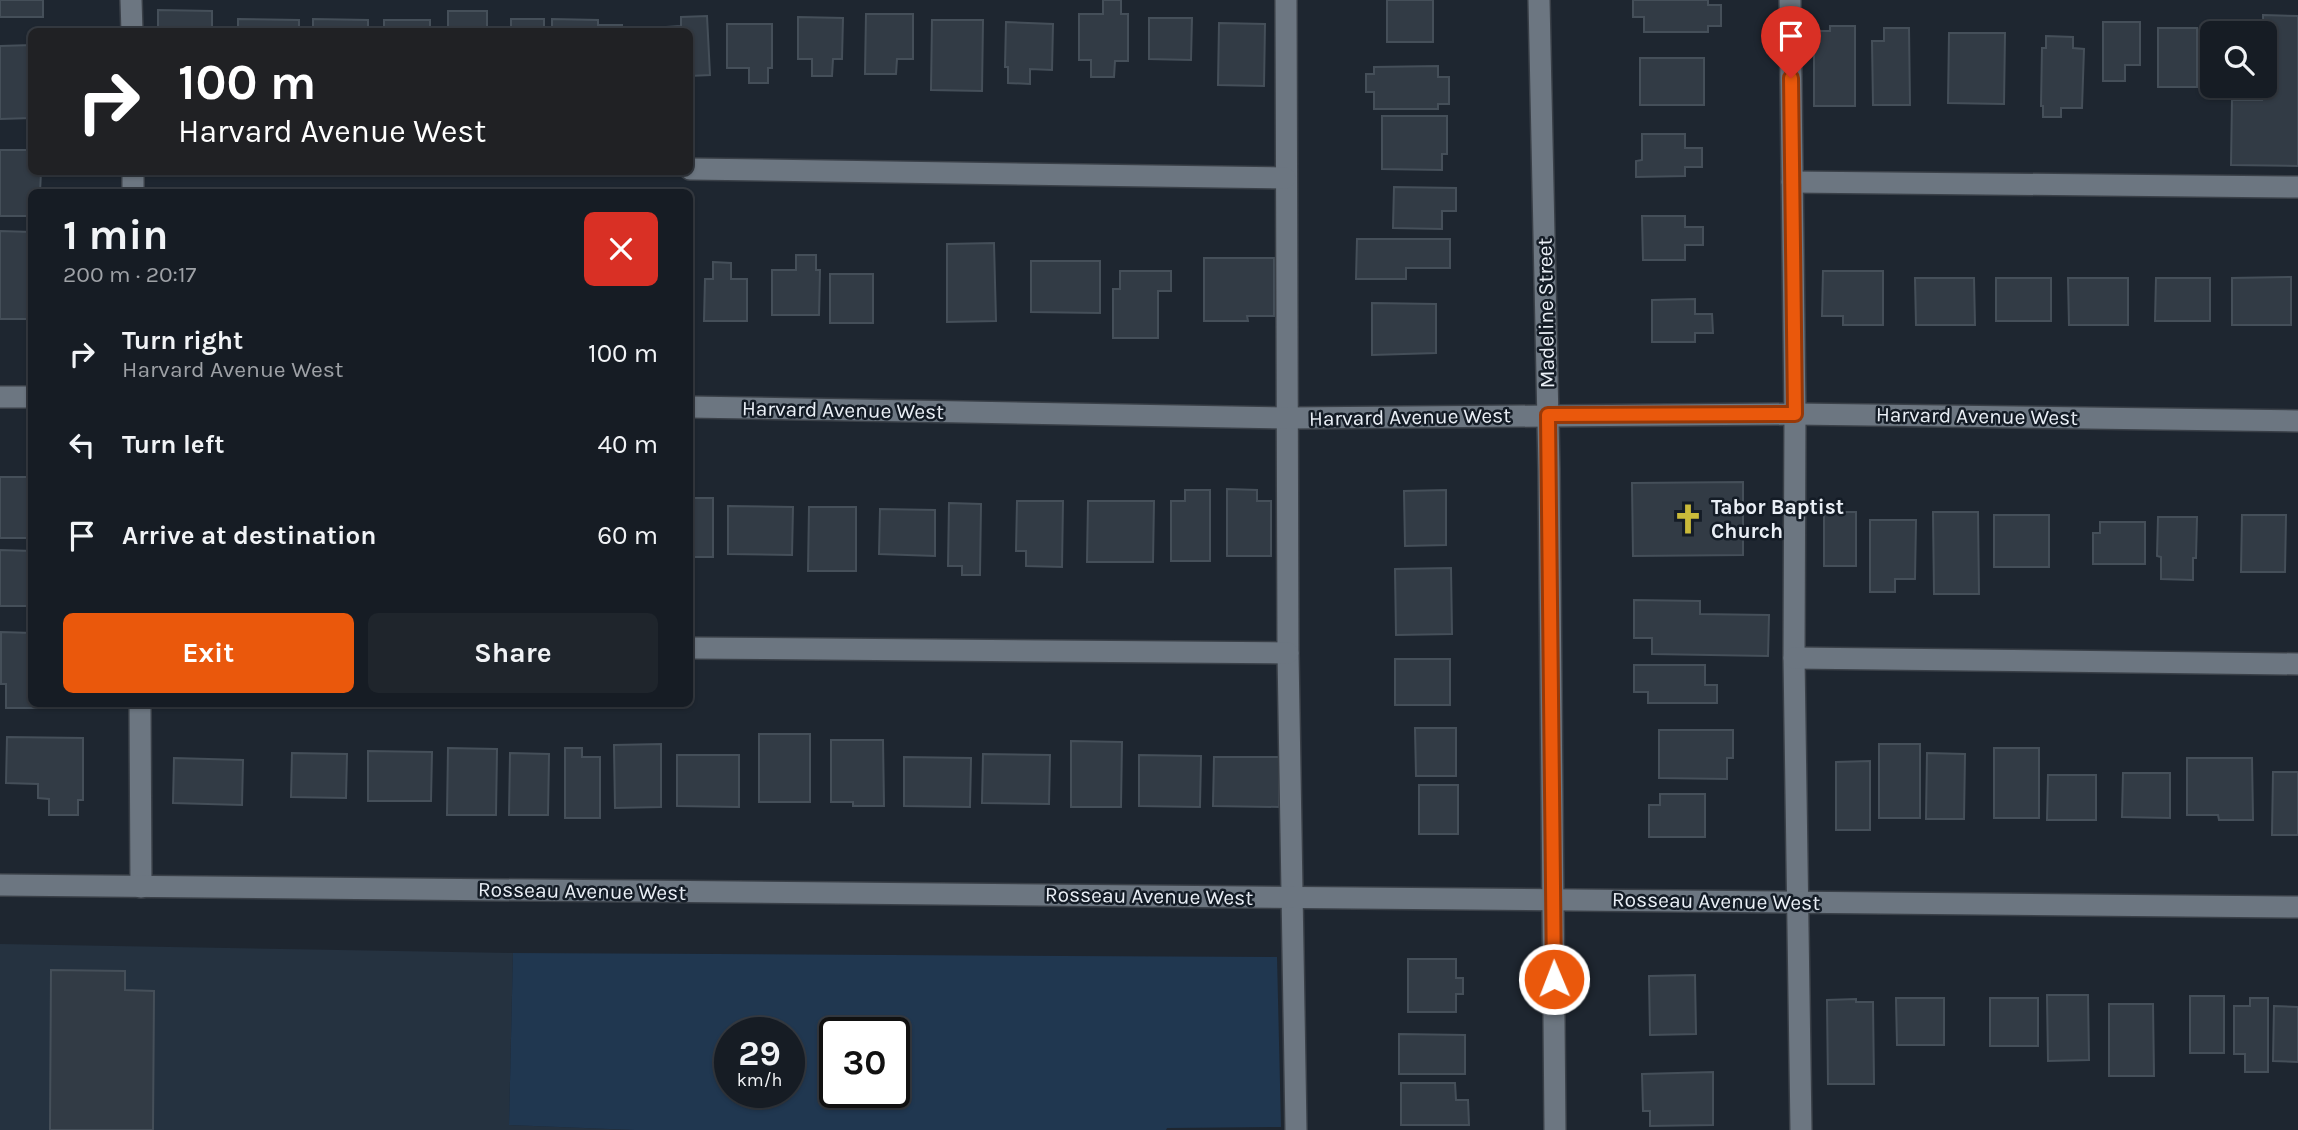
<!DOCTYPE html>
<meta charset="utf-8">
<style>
body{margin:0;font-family:Karla,sans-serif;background:#1f252c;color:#f1f3f6;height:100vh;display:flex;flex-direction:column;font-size:26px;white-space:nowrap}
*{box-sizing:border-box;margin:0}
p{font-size:23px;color:#9ea1a6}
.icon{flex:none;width:38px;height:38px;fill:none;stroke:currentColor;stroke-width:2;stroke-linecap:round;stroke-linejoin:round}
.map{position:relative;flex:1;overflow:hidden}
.panel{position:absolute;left:28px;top:189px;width:665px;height:518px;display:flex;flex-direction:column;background:#161c24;border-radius:10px;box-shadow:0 2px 5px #0004,0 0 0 2px #353a41}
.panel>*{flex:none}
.guide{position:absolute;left:28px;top:28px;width:665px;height:147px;border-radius:10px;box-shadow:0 2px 5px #0004,0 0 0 2px #353a41;background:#202124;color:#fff;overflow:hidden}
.fabs{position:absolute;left:2200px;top:21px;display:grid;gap:14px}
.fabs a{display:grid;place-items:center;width:77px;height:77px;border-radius:10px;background:#161c24;box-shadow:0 2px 5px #0004,0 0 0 2px #353a41;font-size:35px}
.speed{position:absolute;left:714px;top:1017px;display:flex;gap:14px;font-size:35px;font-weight:700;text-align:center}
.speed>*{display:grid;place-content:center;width:91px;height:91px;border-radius:50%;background:#161c24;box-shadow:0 2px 5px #0004,0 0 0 2px #353a41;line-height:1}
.speed small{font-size:18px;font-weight:400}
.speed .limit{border:4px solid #111;border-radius:10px;background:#fff;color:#111}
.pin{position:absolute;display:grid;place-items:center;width:60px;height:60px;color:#fff;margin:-72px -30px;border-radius:50% 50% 50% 0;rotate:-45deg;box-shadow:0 0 7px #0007}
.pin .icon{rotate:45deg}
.me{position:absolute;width:77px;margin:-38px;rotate:359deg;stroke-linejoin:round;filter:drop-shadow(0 0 5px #0008)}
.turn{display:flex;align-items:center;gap:24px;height:147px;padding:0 35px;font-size:32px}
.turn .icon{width:91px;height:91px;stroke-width:2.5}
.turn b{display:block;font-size:49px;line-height:60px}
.round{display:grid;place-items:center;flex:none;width:74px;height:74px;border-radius:10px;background:#1f252c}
.headline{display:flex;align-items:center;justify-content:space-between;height:119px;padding:0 35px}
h1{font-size:42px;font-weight:700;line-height:52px}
.primary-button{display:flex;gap:14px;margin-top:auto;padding:14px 35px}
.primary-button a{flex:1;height:80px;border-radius:10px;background:#ea580c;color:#fff;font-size:28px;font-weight:700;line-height:80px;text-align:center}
.primary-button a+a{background:#1f252c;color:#f1f3f6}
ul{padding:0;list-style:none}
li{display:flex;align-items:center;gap:21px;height:91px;padding:0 35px}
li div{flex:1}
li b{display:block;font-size:26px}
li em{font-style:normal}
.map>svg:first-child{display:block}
.built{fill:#253240}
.green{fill:#203750;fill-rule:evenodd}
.building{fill:#323b45;stroke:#454f59;stroke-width:2}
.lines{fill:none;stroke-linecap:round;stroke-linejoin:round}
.minor-casing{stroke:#3a4048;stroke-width:24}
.minor{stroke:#6c7681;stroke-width:21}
.route-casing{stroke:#983908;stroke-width:18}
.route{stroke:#ea580c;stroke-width:12}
.labels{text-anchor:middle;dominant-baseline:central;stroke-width:5;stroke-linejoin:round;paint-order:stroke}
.street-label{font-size:21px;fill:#eaeff6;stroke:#141c26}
.poi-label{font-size:21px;font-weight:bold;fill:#eaeff6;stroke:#141c26;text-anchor:start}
</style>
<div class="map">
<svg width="2298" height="1130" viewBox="0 0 2298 1130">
<rect width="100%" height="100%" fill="#1e2630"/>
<path class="built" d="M0,944l513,9 -4,172 125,5h-634z"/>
<path class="green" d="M513,953l764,4 4,170 -114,1 -1,2h-532l-125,-5zM730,1032h59v60h-59zM835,1032h59v60h-59z"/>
<g class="building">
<rect x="0" y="0" width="43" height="17"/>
<path d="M1103,0h18v14h7v47h-13l-1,16h-23v-17h-12v-46h24z"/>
<rect x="1387" y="0" width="46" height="42"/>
<path d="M1633,0h75v5h13v21h-13v6h-64v-15h-11z"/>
<path d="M158,10l54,1v21h-54z"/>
<rect x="448" y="11" width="39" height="21"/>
<path d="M866,14h47v45h-16l-1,15h-31z"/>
<path d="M2263,15l35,1v150l-67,-1 1,-65h30v-14h2z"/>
<path d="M707,16l3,59 -20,1v-44h-22l-1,-5 14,-1v-9z"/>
<path d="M798,17l45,1 -1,41h-9l-1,17h-20v-17h-14z"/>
<path d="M1149,18h43l-1,42 -42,-1z"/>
<path d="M238,19l61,1v12h-61z"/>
<path d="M313,19l55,1v12h-55z"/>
<rect x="511" y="19" width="33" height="13"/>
<path d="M552,19l46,1v5h24v7h-70z"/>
<rect x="384" y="20" width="46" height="12"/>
<path d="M932,20h51l-1,71 -51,-1z"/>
<path d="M1006,22l47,2 -1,46 -22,-1v15l-22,-1v-16h-3z"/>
<path d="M2103,22h37v43h-15v16h-22z"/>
<path d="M1219,23l46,1 -1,62 -46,-1z"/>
<path d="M727,24h45v44h-4v15h-19v-15h-22z"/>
<path d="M1830,26h25v80h-41v-75h16z"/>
<path d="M1884,28h25l1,77h-37l-1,-64h12z"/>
<rect x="2158" y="28" width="39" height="59"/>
<path d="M1949,33h56l-1,71 -56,-1z"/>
<path d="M2046,36l27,1v11l11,1 -2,59h-21v9h-18v-11h-2l1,-58h4z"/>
<path d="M32,45v73l-32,1v-73z"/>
<rect x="1640" y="58" width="64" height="47"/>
<path d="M1438,66v11h11v27h-11v5h-64v-17h-8v-18h8v-7z"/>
<path d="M1382,116h65v38h-5v16l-60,-1z"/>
<path d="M1642,134h43v14h17v19h-17v9l-49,1v-16l6,-1z"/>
<path d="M0,150h32v22h9l-1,20h-8v24h-32z"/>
<path d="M1394,187l62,1v23h-14v18l-49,-1z"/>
<path d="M1642,216h43v11h18v18h-18v15h-42z"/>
<path d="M0,231l32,1v87h-32z"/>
<path d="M1357,239h93v29h-44v11h-50z"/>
<path d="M994,243l2,78 -49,1v-78z"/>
<path d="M796,255h20v15h4l-1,45h-47v-45h24z"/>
<path d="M1204,258h70v58h-27l1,5h-44z"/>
<path d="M1031,261h69v52l-69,-1z"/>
<path d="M713,262l18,1v16h16v42h-43l1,-42h8z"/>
<path d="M1120,271h51v20h-13v47h-45v-49h7z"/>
<path d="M1823,271h60v54h-40v-9h-21z"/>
<rect x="830" y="274" width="43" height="49"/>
<path d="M2291,277v48h-59v-47z"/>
<path d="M1915,278h59l1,47h-59z"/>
<rect x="1996" y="278" width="55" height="43"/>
<path d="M2068,278h60v47h-59z"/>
<path d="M2156,278h54v43h-55z"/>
<path d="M1695,299v15h17l1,19h-18v9h-43v-42z"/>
<path d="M1372,303l64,1v49l-64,2z"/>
<rect x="0" y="477" width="32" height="61"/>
<path d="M1743,482v73l-110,1 -1,-73z"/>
<path d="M1227,489l30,1v11h14v55h-44z"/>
<path d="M1185,490h25v71h-39v-60h14z"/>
<path d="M1446,490v55l-41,1 -1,-55z"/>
<rect x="690" y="498" width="23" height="59"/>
<path d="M1017,501h46l-1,66 -36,-1v-15h-10z"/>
<path d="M1088,501h66l-1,61h-66z"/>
<path d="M949,503l32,1 -1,71h-18v-9h-14z"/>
<path d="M728,506l65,1 -1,48 -64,-1z"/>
<path d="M809,507h47v64h-48z"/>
<path d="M880,509l55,1v46l-56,-2z"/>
<rect x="1824" y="512" width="32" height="54"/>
<path d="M1933,512h45l1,82h-45z"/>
<rect x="1994" y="515" width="55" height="52"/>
<path d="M2242,515h44l-1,57h-44z"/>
<path d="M2158,517h39l-1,41h-3v22l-32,-1v-22l-4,-1z"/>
<path d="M1870,520h46l-1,59h-20v13h-25z"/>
<path d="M2100,522h45v42h-52v-31h7z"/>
<path d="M0,550l32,1v55h-32z"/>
<path d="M1451,568l1,66 -56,1 -1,-66z"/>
<path d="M1634,600l66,1v13l69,1 -1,41 -116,-2v-16h-18z"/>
<path d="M1,632l31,1v71h22v4h-48v-24h-5z"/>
<rect x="1395" y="659" width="55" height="46"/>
<path d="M1634,665h71v20h12v18h-69v-11h-14z"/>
<path d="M1415,728h41v48h-40z"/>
<path d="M1659,730h74v28h-6v21l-68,-1z"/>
<rect x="759" y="734" width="51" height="68"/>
<path d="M7,737l76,1v62h-5v15h-29v-16l-11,-1v-14l-32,-1z"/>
<path d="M831,740h52l1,66h-31v-4h-22z"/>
<path d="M1071,741l51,1 -1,65h-50z"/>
<path d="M661,744v63l-46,1 -1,-63z"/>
<rect x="1879" y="744" width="41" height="74"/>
<path d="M448,748l49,1 -1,66h-49z"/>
<path d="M565,748h17v9h18v61h-35z"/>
<rect x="1994" y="748" width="45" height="70"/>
<path d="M368,751l64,1 -1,49h-63z"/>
<path d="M292,753l55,1 -1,44 -55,-1z"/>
<path d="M510,753l39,1 -1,61h-39z"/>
<path d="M1927,753l38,1 -1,65h-38z"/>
<path d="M983,754l67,1 -1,49 -67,-1z"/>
<path d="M677,755h62v52l-62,-1z"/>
<path d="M1139,755l62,1 -1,51 -61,-1z"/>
<path d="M904,757l67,1 -1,49 -66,-1z"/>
<path d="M1214,757h65v50l-66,-1z"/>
<path d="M174,758l69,2 -1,45 -69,-2z"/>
<path d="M2187,758h65l1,62h-34l-1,-5h-31z"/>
<path d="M1870,761v69h-34v-68z"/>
<path d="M2273,772h25v63h-26z"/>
<path d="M2123,773h47v45l-48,-1z"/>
<path d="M2048,775h48v45h-49z"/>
<rect x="1419" y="785" width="39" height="49"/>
<path d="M1660,794h45v43h-56v-32h11z"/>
<path d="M1408,959h48v19h7v16h-7v18h-48z"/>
<path d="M51,970l74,1v19l29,1 -1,139h-103z"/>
<path d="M1695,975l1,59 -46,1 -1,-59z"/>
<path d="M2047,995h41l1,65 -41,1z"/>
<rect x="2190" y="996" width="34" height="57"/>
<path d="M1896,998h48v47h-47z"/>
<rect x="1990" y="998" width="48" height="48"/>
<path d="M2250,998h18v74h-23v-18h-11v-48h16z"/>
<path d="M1856,999v3h17l1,82h-46l-1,-84z"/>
<path d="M2109,1004h44l1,72h-45z"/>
<path d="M2274,1006l24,1v55l-25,-1z"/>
<path d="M1399,1034l66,1v39h-66z"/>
<path d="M1713,1072v53l-63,1v-15h-7l-1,-37z"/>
<path d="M1401,1083h54l1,17h12l1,25h-68z"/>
</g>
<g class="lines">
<g class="minor-casing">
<g id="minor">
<path d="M131,0l1,32"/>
<path d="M1286,0l2,653 8,477"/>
<path d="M1539,0l10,469 6,661"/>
<path d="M1790,0l5,414 -1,244 7,472"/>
<path d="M690,169l595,9"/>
<path d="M133,172v20"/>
<path d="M1792,182l506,5"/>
<path d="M0,397h32"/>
<path d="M690,407l598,11 507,-4 503,7"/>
<path d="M690,648l598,5"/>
<path d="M1794,658l504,6"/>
<path d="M140,704l1,183"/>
<path d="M0,885l2298,22"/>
</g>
</g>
<use href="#minor" class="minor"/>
</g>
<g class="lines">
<g class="route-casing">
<path id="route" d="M1554,979l-6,-564 247,-1 -4,-336"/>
</g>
<use href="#route" class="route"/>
</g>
<defs>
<g id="church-bare" transform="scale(2.415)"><path d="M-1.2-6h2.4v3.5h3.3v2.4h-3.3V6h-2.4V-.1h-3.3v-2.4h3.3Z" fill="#caba3a" stroke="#141c26" stroke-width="2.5" paint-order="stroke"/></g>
</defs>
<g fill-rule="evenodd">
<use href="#church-bare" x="1688" y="519"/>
</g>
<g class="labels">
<g class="street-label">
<text transform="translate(1546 313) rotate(-91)">Madeline Street</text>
<text transform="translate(843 410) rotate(1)">Harvard Avenue West</text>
<text transform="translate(1977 416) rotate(1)">Harvard Avenue West</text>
<text transform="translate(1410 417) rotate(-1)">Harvard Avenue West</text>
<text transform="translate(582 891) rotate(1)">Rosseau Avenue West</text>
<text transform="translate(1149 896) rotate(1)">Rosseau Avenue West</text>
<text transform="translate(1716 901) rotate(1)">Rosseau Avenue West</text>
</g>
<g class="poi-label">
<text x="1711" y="507">Tabor Baptist<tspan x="1711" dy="24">Church</tspan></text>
</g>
</g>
</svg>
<div class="fabs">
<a><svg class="icon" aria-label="search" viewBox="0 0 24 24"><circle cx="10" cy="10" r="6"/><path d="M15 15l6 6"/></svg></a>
</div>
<div class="speed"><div>29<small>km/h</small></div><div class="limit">30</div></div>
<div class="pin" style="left:1791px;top:78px;background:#d93025"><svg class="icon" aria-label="arrive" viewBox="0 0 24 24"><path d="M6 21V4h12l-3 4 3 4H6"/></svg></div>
<svg class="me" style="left:1554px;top:979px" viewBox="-20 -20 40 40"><circle r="17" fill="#ea580c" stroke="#fff" stroke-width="3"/><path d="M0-11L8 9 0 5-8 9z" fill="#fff"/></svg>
<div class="guide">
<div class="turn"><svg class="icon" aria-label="right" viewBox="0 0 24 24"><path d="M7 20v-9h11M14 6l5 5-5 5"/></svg><div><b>100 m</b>Harvard Avenue West</div></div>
</div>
<section class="panel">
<div class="headline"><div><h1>1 min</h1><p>200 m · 20:17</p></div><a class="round" style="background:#d93025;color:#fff"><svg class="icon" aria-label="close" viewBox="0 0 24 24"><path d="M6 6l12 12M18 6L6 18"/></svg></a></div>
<ul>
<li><svg class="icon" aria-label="right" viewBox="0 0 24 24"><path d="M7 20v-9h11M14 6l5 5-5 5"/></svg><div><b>Turn right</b><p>Harvard Avenue West</p></div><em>100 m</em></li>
<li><svg class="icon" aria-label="left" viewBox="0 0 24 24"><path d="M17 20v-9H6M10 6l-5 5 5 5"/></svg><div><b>Turn left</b></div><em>40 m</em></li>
<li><svg class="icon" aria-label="arrive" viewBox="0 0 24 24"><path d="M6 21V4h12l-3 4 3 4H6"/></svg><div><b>Arrive at destination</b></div><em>60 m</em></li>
</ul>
<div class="primary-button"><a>Exit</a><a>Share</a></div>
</section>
</div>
